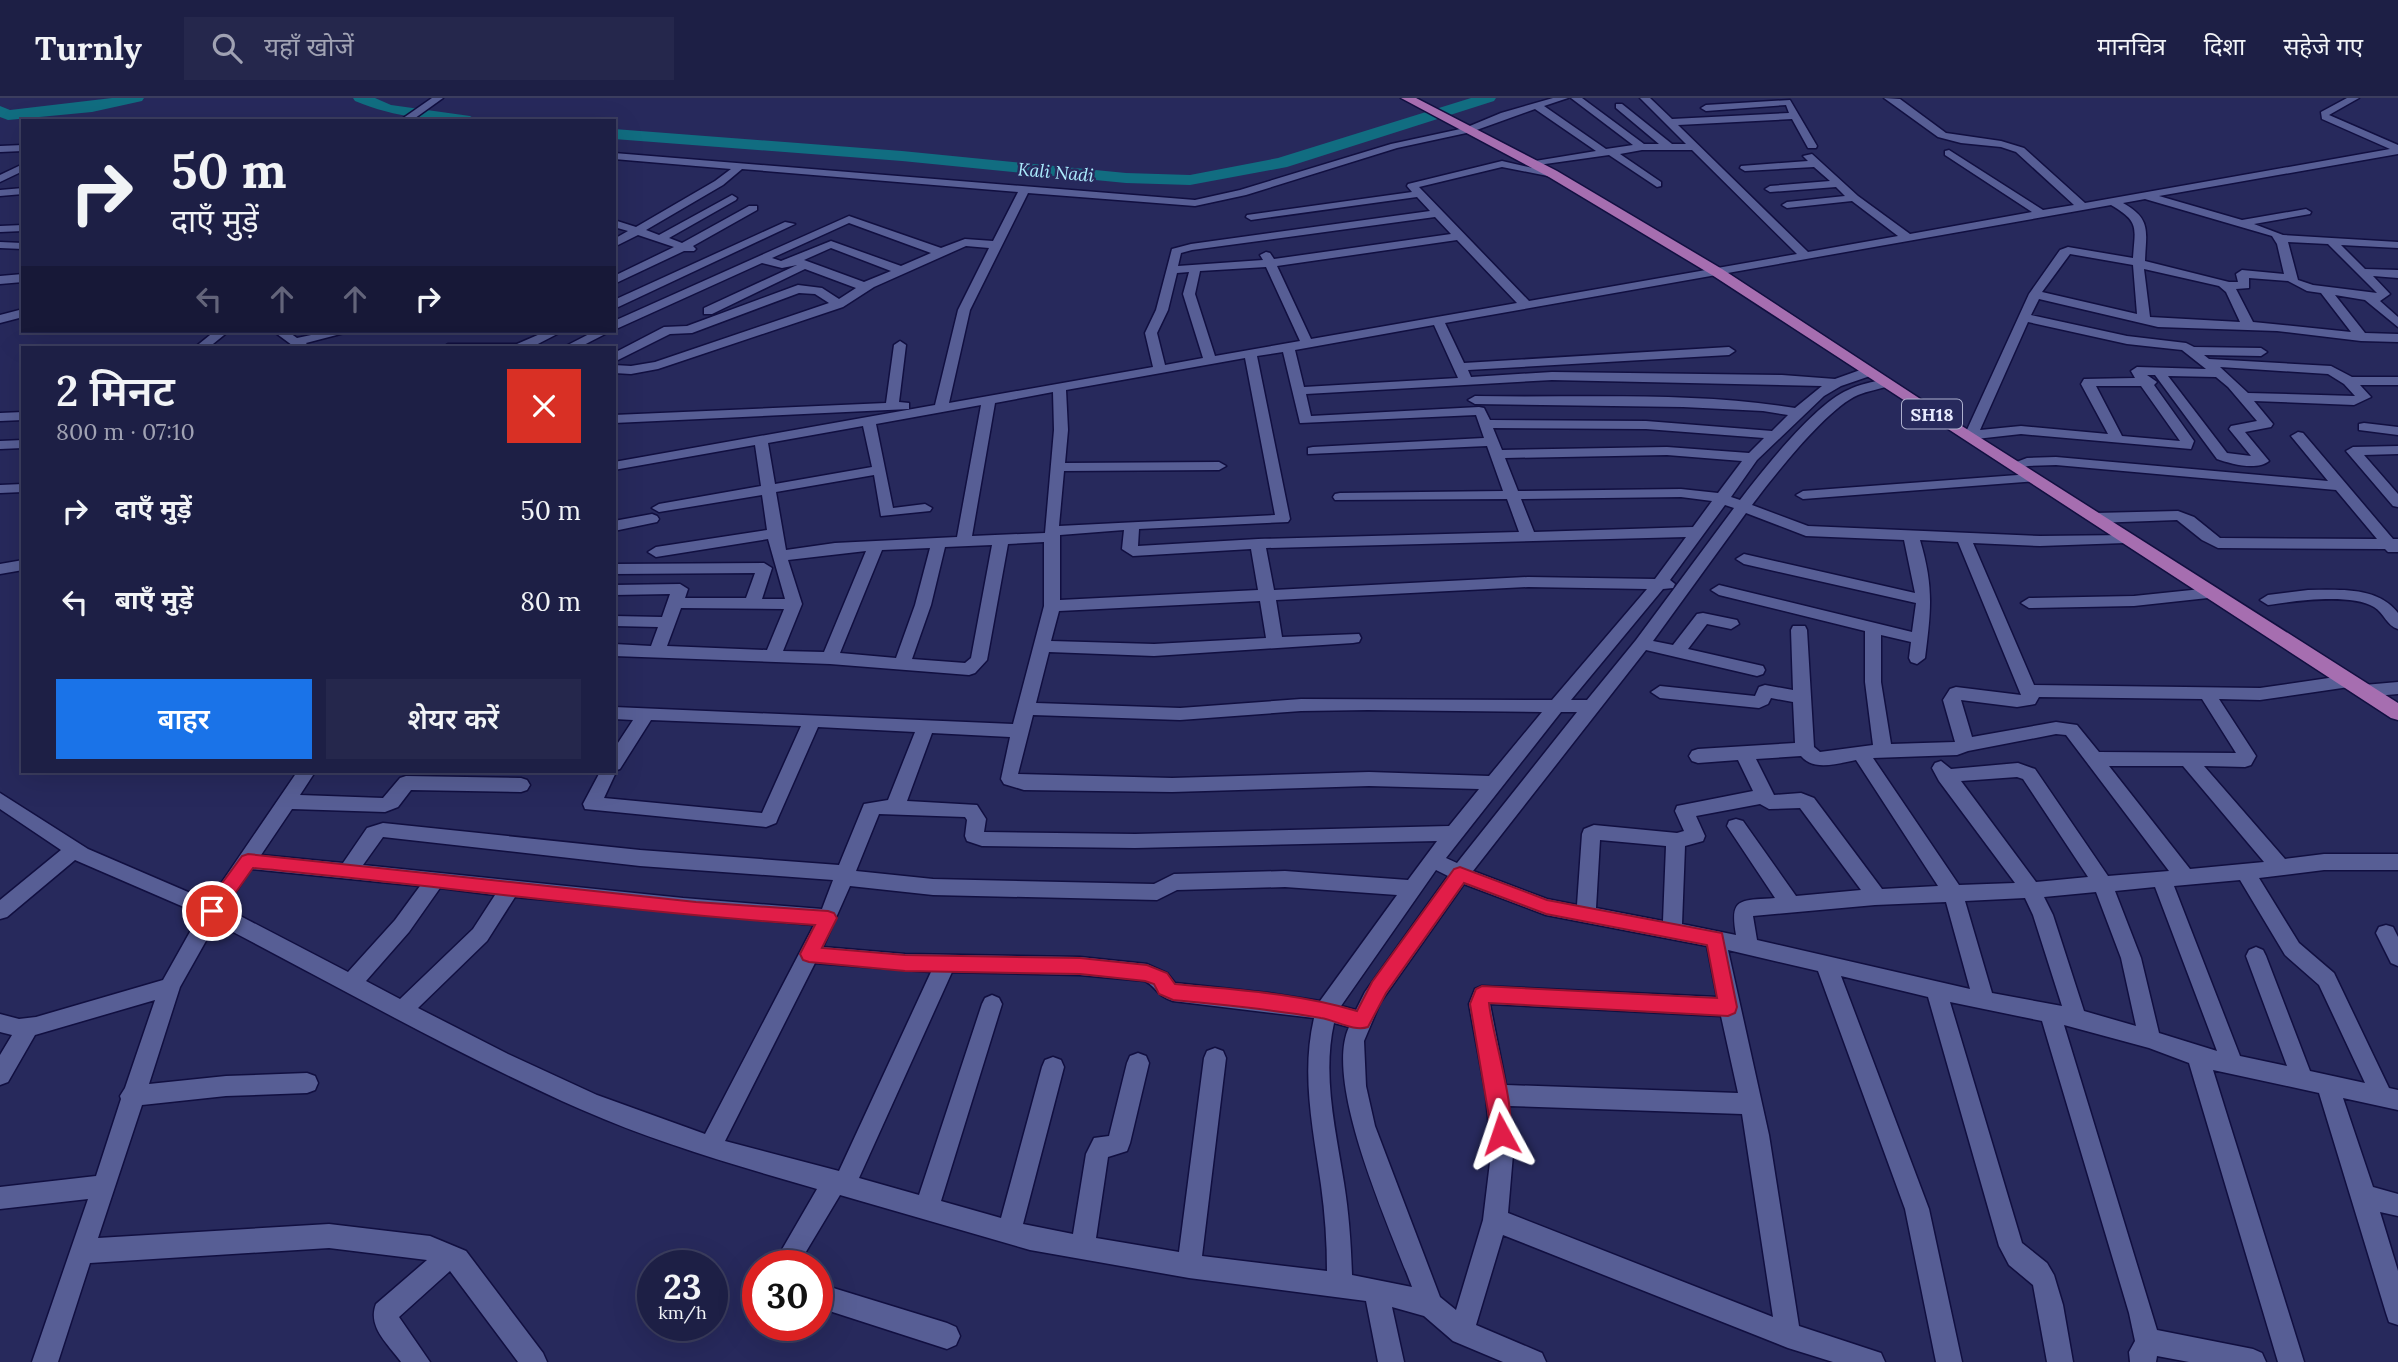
<!DOCTYPE html>
<html lang="hi">
<meta charset="utf-8">
<style>
body{margin:0;font-family:Lora,"Noto Sans Devanagari",serif;background:#25274c;color:#f1f3f6;height:100vh;display:flex;flex-direction:column;font-size:26px;white-space:nowrap}
*{box-sizing:border-box;margin:0}
p{font-size:23px;color:#a0a2b3}
.icon{flex:none;width:38px;height:38px;fill:none;stroke:currentColor;stroke-width:2;stroke-linecap:round;stroke-linejoin:round}
.map{position:relative;flex:1;overflow:hidden}
.drawer{position:absolute;left:21px;top:248px;width:595px;height:427px;display:flex;flex-direction:column;background:#1d1f45;border-radius:0px;box-shadow:0 7px 28px #0002,0 0 0 2px #3b3d5e}
.drawer>*{flex:none}
.top-card{position:absolute;left:21px;top:21px;width:595px;height:214px;border-radius:0px;box-shadow:0 7px 28px #0002,0 0 0 2px #3b3d5e;background:#1d1f45;color:#f1f3f6;overflow:hidden}
.speed{position:absolute;left:637px;top:1152px;display:flex;gap:14px;font-size:35px;font-weight:700;text-align:center}
.speed>*{display:grid;place-content:center;width:91px;height:91px;border-radius:50%;background:#1d1f45;box-shadow:0 7px 28px #0002,0 0 0 2px #3b3d5e;line-height:1}
.speed small{font-size:18px;font-weight:400}
.speed .limit{border:10px solid #d22;background:#fff;color:#111}
.pin{position:absolute;display:grid;place-items:center;width:60px;height:60px;color:#fff;margin:-30px;border:4px solid #fff;border-radius:50%;box-shadow:0 2px 7px #0007}
.me{position:absolute;width:77px;margin:-38px;rotate:355deg;stroke-linejoin:round;filter:drop-shadow(0 0 5px #0008)}
.turn{display:flex;align-items:center;gap:24px;height:147px;padding:0 35px;font-size:32px}
.turn .icon{width:91px;height:91px;stroke-width:2.5}
.turn b{display:block;font-size:49px;line-height:60px}
.lanes{display:flex;align-items:center;height:66px;padding:0 35px;background:#0003;justify-content:center;gap:35px;direction:ltr}
.lanes .off{opacity:.35}
.round{display:grid;place-items:center;flex:none;width:74px;height:74px;border-radius:0px;background:#25274c}
.headline{display:flex;align-items:center;justify-content:space-between;height:119px;padding:0 35px}
h1{font-size:42px;font-weight:600;line-height:52px}
.button{display:flex;gap:14px;margin-top:auto;padding:14px 35px}
.button a{flex:1;height:80px;border-radius:0px;background:#1a73e8;color:#fff;font-size:28px;font-weight:600;line-height:80px;text-align:center}
.button a+a{background:#25274c;color:#f1f3f6}
ul{padding:0;list-style:none}
li{display:flex;align-items:center;gap:21px;height:91px;padding:0 35px}
li div{flex:1}
li b{display:block;font-size:26px}
li em{font-style:normal}
header{display:flex;align-items:center;gap:42px;box-sizing:border-box;height:98px;padding:0 35px;background:#1d1f45;border-bottom:2px solid #3b3d5e}
header strong{font-size:33px}
nav{display:flex;gap:38px;margin-inline-start:auto;font-size:24px}
.search{width:490px;height:63px;background:#25274c;display:flex;align-items:center;gap:18px;box-sizing:border-box;padding:0 24px;border-radius:0px;color:#a0a2b3;font-size:26px}
.map>svg:first-child{display:block}
.lines{fill:none;stroke-linecap:round;stroke-linejoin:round}
.river{fill:#116d81;fill-rule:evenodd}
.minor-casing{stroke:#110f40;stroke-width:3}
.major-casing{stroke:#110f40;stroke-width:3}
.minor{fill:#575e95;fill-rule:evenodd}
.major{fill:#a66eb0;fill-rule:evenodd}
.route{fill:#e11d48;stroke:#92132f;stroke-width:2}
.labels{text-anchor:middle;dominant-baseline:central;stroke-width:5;stroke-linejoin:round;paint-order:stroke}
.far-water-label{font-size:18px;font-style:italic;fill:#acecfe;stroke:#27295c}
.shield{fill:#27295c;stroke:#aeb1ce;stroke-width:2}
.shield-label{font-size:18px;font-weight:bold;fill:#e8ebff}
</style>
<header>
<strong>Turnly</strong>
<div class="search"><svg class="icon" aria-label="search" viewBox="0 0 24 24"><circle cx="10" cy="10" r="6"/><path d="M15 15l6 6"/></svg>यहाँ खोजें</div>
<nav><a>मानचित्र</a><a>दिशा</a><a>सहेजे गए</a></nav>
</header>
<div class="map">
<svg width="2398" height="1264" viewBox="0 0 2398 1264">
<rect width="100%" height="100%" fill="#27295c"/>
<g class="lines">
<g class="river">
<path d="M112,0h32l-2,3 -50,11 -84,8 -8,-3v-11l10,4z"/>
<path d="M353,0h22l16,7 79,11 8,5c-43,0 -82,-3 -123,-20z"/>
<path d="M1471,0h25l-2,3 -207,66 -97,18 -64,-2 -224,-22 -288,-22v-10l288,22 224,22 64,2 88,-17z"/>
</g>
<g class="minor-casing">
<g id="minor">
<path d="M432,0h11l-32,23h-12z"/>
<path d="M1553,0h15l-24,8 62,43 27,-4 -62,-47h11l62,46h15l-43,-36v-4h6l50,40h14l-46,-46h10l22,21 117,-6 -3,-8 -80,6 -5,-3 5,-3 84,-5 27,46 -1,2h-8l-16,-29 -114,6 130,127 90,-16 -46,-35 -65,7 -5,-3 5,-3 58,-6 -9,-9 -66,5 -5,-3 5,-3 60,-5 -16,-14 -69,4 -5,-3 1,-2 67,-5 -5,-5 9,-2 46,42 52,38 122,-22 -87,-57v-4l4,-1 94,60 31,-5 -58,-53 -15,-5 -40,-4 -23,-6 -54,-39 16,1 46,34 55,8 23,7 61,55 305,-54 -68,-30 -1,-7 26,-14h12l-30,17 69,30v9l-239,42 83,24 64,-11 5,3 -1,2 -56,10 29,11 115,7v6l-57,-3 24,24 33,1v8l-25,-2 17,18 -10,7 18,16v10l-33,-27 -30,-5 30,38 33,1v8l-37,-1 -84,-10 -119,-4 -119,-28 -8,16 96,21 59,7 8,4 67,1 6,4 -6,4 -57,-1 5,4 122,7 21,11h46v8h-38l11,12 -17,8 -100,-4 19,23 -2,3 -26,5 24,29c-12,10 -38,3 -52,-2l-62,-84h-8l10,7 -3,3 40,56 -3,8 -170,-15 -54,6 -7,-4 6,-4 63,-138 31,-44 8,-3 65,11c2,-31 7,-36 -22,-53l-666,118 19,40 265,-16 6,4 -6,4 -261,15 3,7 81,-5 230,3 53,4 28,-10h10v6l-32,11 -17,10 -67,64 -26,37 9,3c22,-29 75,-96 108,-110 11,-6 25,-8 37,-11l5,1v6c-11,3 -22,5 -32,9 -31,13 -85,82 -106,110l56,21 232,10 90,-1 3,3 -3,3 -5,2 -85,3 -67,-3 61,142 226,3 89,-13 6,2 2,4 -2,4 -6,2 -89,13 -41,-1 37,57 -5,9 -6,2 -41,-1 81,93 39,-5h74v16h-74l-65,8 40,65 35,30 55,115 9,2v20l-55,-12 30,89 25,7v22l-18,-4 18,59v54l-9,-3 -3,-9 -67,-220 -106,-23 91,292h-26l-89,-299 -40,-15 -85,-23 93,305 96,19 9,4 4,9h-77l-32,-6 -1,6h-26l-1,-10 6,-11 -6,-28 -87,-292 -92,-19 72,241 25,20 7,12 9,30 10,57h-26l-14,-77 -24,-20 -10,-19 -71,-249 -87,-21 88,233 33,153h-26l-31,-153 -87,-238 -90,-21 41,185 30,191 82,27 4,9h-52l-45,-14 -285,-113 -27,90 66,28 4,9h-43l-50,-21 -29,-25 -32,-9 12,55h-26l-12,-61 -177,-23 -159,-28 -190,-55 -42,70h-25l44,-76c-79,-23 -160,-46 -237,-80 -124,-55 -243,-123 -364,-186l-36,64 -31,97 77,-8 81,-3 8,3 3,7 -3,7 -8,3 -81,3 -84,9 -44,133 231,-14 101,12 36,15 77,102 4,9h-29l-68,-91 -51,46 31,45h-29c-13,-18 -34,-35 -25,-58l51,-44 -98,-12 -239,15 -32,99h-26l56,-163 -88,10v-22l96,-11 25,-77 -1,-3 5,-8 30,-88 -120,35 -27,47 -8,3v-30l12,-20 -12,-3v-18l19,5 17,-2 127,-37 37,-66 -125,-54 -68,57 -7,2v-19l61,-50 -61,-41v-16l88,56 121,52 88,-129h18l-15,23 83,3 17,-20 6,-2 115,2 6,2 3,5 -3,5 -6,2 -110,-2 -13,17 -13,5 -93,-3 -31,46 82,8 24,-35 16,-5 257,27 199,15 25,-61 24,-4 27,-68 -97,-5 -40,91 -2,5 -10,4 -181,-18 -2,-5 17,-32h14v-23l19,-29 -19,-1v-12l399,17 31,-118v-64l-36,2 -21,116 -12,13 -6,2 -139,-11 -216,-8v-12l37,2 7,-19 -44,-1v-10l48,1 8,-23 -56,1v-10l66,-1 8,5 -3,9h61l9,-25 -141,1v-10l150,-1 8,5 -10,31h23l-17,-60 -112,18 -8,-5 8,-5 111,-17 -5,-35 -103,17 -7,-4 7,-4 102,-18 -6,-41 -141,25v-8l321,-57 23,-95 31,-62 -23,-2 -92,41 -31,20 -185,62 -27,5 -17,-1v-8l17,1 24,-4 174,-59 -14,-9 -16,-1 -107,40 -22,1 -56,28v-9l50,-26 23,-1 111,-41 24,3 17,11 17,-11 -51,-19 -93,45h-8v-6l93,-43 -15,3 -20,-5 -148,67v-9l235,-105 92,32 24,-9 28,2 25,-49 -276,-23 -19,16 -77,45 13,5 73,-40 5,3 -1,2 -67,38 13,5 67,-37h8v4l-64,36 3,3 -2,2h-10l-70,33v-8l60,-29 -36,-12 -24,12v-8l14,-8 -14,-4v-7l22,7 79,-46 16,-12 -117,-10v-6l581,47 45,-10 151,-46 74,-16 36,-15zM1535,11l61,42 -61,10 -4,1v4l78,-11 48,32 4,-1v-4l-41,-28 22,-4h50l105,104 -268,47 -110,-114 83,-20 51,10 5,-3 -56,-13 -94,23 -1,2 5,6 -165,23 -1,2 5,3 166,-23 13,14 -239,33 -19,5 -16,61 -11,23 8,34 -204,36 21,-93 58,-117 167,13 51,-11 151,-47 74,-16zM2145,101l127,37 5,8 7,30 -42,-4 -6,4 2,8h-9l-84,-21c1,-29 7,-42 -22,-58zM1435,119l16,17 -177,25 -4,-6 -4,-1 -6,3 3,5 -85,6 3,-13 11,-3zM849,125l82,30 -30,13 -70,-25 -50,20 -9,-3zM1457,142l60,63 -206,36 -34,-73zM2288,144l40,2 49,49 -64,-8 -15,-5zM831,150l60,23 -27,11 -60,-22zM2070,156l63,11 4,49 -95,-22zM1266,169l34,74 -85,15 -20,-62 5,-23zM2144,171l75,17 7,6 14,30 -90,-5zM1189,174l-6,22 20,64 -38,7 -8,-32 11,-23 9,-37zM2249,180l39,3 19,10 14,2 30,39 -98,-10 -17,-33 13,-1zM2028,224l99,22 55,6 24,19 -69,-2 -6,4 4,7 -51,1 -3,5 27,50 -87,-8 -41,4zM1434,227l24,53 -154,9 -9,-37zM1283,254l17,71 176,-8 8,23 -171,9 -5,1v6l179,-8 16,45 -163,2 -5,1 -2,3 2,3 172,-1 12,33 -261,7 -120,7 1,-17 149,-7 2,-3 -33,-163zM1245,260l30,157 -216,11 5,-55 155,-1 7,-4 -7,-4 -154,1 3,-33 -2,-40zM2220,269l108,7 16,10 11,12 -107,-3zM2168,278l48,1 12,10 29,34 -26,5 -2,3 22,27 -24,-3zM1552,282l270,6 -27,22c-102,-17 -216,-10 -320,-12l-7,4 7,4 208,3 80,4 25,4 -16,16 -126,-10 -156,-1 -6,-12 -5,-1 -168,9 -5,-22zM2096,288h45l39,55 -58,-5zM1053,294l1,38 -9,103 -73,3 23,-133zM981,307l-24,132 -122,6 -49,7 -10,-58 98,-17 7,41 49,-5 2,-3 -7,-4 -32,4 -17,-84zM863,328l9,41 -97,17 -7,-41zM1493,330l153,1 118,9 -15,15 -82,-6 -165,3zM1667,357l75,6 -24,32 -37,-4 -163,2 -13,-33zM1681,399l31,4 -19,26 -159,5 -13,-33zM1725,407l9,3 -98,132 -49,60h-16l92,-111 10,-1 2,-4 -5,-4zM1746,415l60,23 98,4 11,53 -171,-39 -8,5 8,5 172,39 -4,29 -193,-47 -8,5 8,5 146,36v51l8,63 -53,7 -6,-5 -7,-117 -2,-4h-12l-2,4 2,60 -28,-5 -6,2 -4,9 -95,-10 -9,6 9,6 99,10 9,-4 3,-6 22,4 2,41 -97,6 -6,2 -3,5 3,5 6,2 40,-3 15,31 -76,15 -2,5 9,20 -7,2 -83,-8 -10,4 -2,5 -5,71 -30,-6 -74,-28 173,-221 111,26 6,-2 2,-4 -2,-4 -75,-17 19,-25 24,5 8,-5 -2,-4 -34,-7 -6,1 -24,31 -20,-4zM1124,432l-2,19 11,7 118,-7 7,41 -198,10v-65zM1686,439l-31,42 -127,-2 -254,13 -8,-42zM1920,442l38,2 63,153 -65,-8 -6,2 -7,11 12,42 -64,2 -10,-62v-47l30,7 -2,16 2,4 6,2 8,-6c6,-47 9,-71 -5,-118zM992,447l-21,113 -6,5 -53,-4 19,-54 14,-58zM930,450l-15,57 -19,53 -56,-5 42,-103zM866,453l-42,101 -41,-1 19,-47 -14,-44zM1528,489l119,2 -95,111 -251,-1 -121,9 -144,-5 13,-51 105,4 199,-13 6,-1 2,-4 -2,-4 -77,3 -6,-37zM1260,503l6,37 -112,6 -103,-3 8,-30zM681,510l103,1 -17,41 -100,-4zM2039,599l163,2 34,54 -137,-1 -22,-27 -21,-3 -84,15 -11,-37 56,7 18,-3zM1368,612l174,2 -53,64 -120,-4 -197,6 -154,-4 15,-59 147,5 121,-9zM1561,614h16l-120,151 -11,-5zM651,622l150,6 -39,87 -158,-15 13,-28 3,-1zM932,635l78,4 -9,42 3,5 20,6 148,2 197,-6 110,3 -30,37 -314,8 -151,-2 2,-13 -9,-14 -70,-4zM2056,636l10,1 103,136 -61,5 -73,-107 -17,-6 -67,6 -10,-8 -6,2 -3,5 7,13 76,102 -56,2 -86,-127 84,-3 11,-4zM1801,658c13,16 38,7 55,4l82,126 -56,3 -68,-91 -13,-5 -27,2 -18,-36zM2109,668h74l81,96 -74,7zM2017,679l6,2 65,98 -52,5 -75,-101zM1760,706l9,5 31,-1 61,82 -65,6 -53,-75 -7,-2 -7,2 -2,5 48,72c-34,3 -46,-2 -39,37l-54,-11 3,-78 18,-5 2,-5 -9,-20zM879,716l86,3 2,3 -2,16 2,5 15,5 153,2 302,-7 -29,39 -123,-9 -111,3 -20,10 -221,-5 -77,-8zM383,739l257,29 193,14 -11,29 -139,-11 -320,-33zM1600,742l66,6 -3,75 -67,-13zM251,771l169,17 -25,34 -47,52 -123,-64zM1436,772l12,6 -83,116 -9,18 -15,-4zM2240,782l45,75 34,30 46,98 -55,-12 -44,-115 -3,-6 -7,-3 -7,3 -3,6 41,110 -47,-10 -66,-170zM1464,786l82,31 161,31 10,51 -235,-11 -7,3 -6,15 17,91 5,59 -8,66 -27,90 -16,-13 -65,-171 -9,-40 -2,-45 16,-38zM850,788l83,9 224,5 20,-10 108,-3 112,8 -77,106 -52,-8 -93,-10 -8,-10 -20,-9 -67,-7 -175,-3 -82,-7zM2155,789l62,164 -58,-18 -18,-75 -26,-67zM440,790l55,7 -22,34 -73,70 -34,-18 43,-49zM2096,794l25,66 15,68 -52,-15 -31,-96 -9,-18zM515,799l299,28 -109,209 -108,-39 -89,-41 -90,-46 69,-67zM2025,800l8,17 29,91 -70,-13 -27,-92zM1946,804l24,87 -213,-49 -4,-24 122,-11zM815,865l116,9 -92,199 -114,-30zM952,874l128,3 65,6c13,7 10,14 28,20l141,17c-13,56 -1,111 7,167 4,29 6,57 6,86l-125,-15 24,-198 -3,-7 -8,-3 -8,3 -3,7 -25,194 -83,-14 12,-81 19,-6 3,-8 19,-80 -3,-7 -8,-3 -8,3 -3,7 -18,73 -15,2 -8,16 -13,80 -50,-10 41,-157 -3,-7 -8,-3 -8,3 -3,7 -41,151 -60,-17 61,-197 -3,-6 -7,-3 -7,3 -3,6 -63,191 -60,-17zM1490,906l231,12 17,77 -232,-8zM1334,925l15,4c-26,56 41,201 63,260l-60,-12c-1,-31 -3,-61 -8,-92 -8,-52 -22,-107 -10,-160zM1509,1008l233,8 31,203 -265,-104 5,-59z"/>
<path d="M23,47v6l-23,1v-6z"/>
<path d="M23,66v7l-23,11v-7z"/>
<path d="M23,90v6l-23,2v-6z"/>
<path d="M785,124l10,2 -181,85v-9z"/>
<path d="M23,127v6l-23,1v-6z"/>
<path d="M0,144l23,1v6l-23,-1z"/>
<path d="M23,176v8l-23,2v-8z"/>
<path d="M23,211v8l-23,6v-8z"/>
<path d="M215,233h14l-21,17h-14z"/>
<path d="M273,233h14l10,7 33,-7h22l-46,12 4,5h-14z"/>
<path d="M547,233h16l-29,15 1,2h-93l6,-4h69z"/>
<path d="M595,233h16l-33,17h-16z"/>
<path d="M900,243l6,4 -7,57 10,1v6l-295,14v-8l272,-12 8,-58z"/>
<path d="M23,314v8l-23,1v-8z"/>
<path d="M2364,325l34,4v8l-39,-5v-6z"/>
<path d="M2298,334l5,1 90,106h5v13h-10l-3,-3 -167,-1 -16,-8 -25,-20 -82,3 -7,-5 7,-5 83,-2 16,6 26,21 157,1 -41,-49 -280,-25 -28,1 -15,4 -7,-4 21,-8 29,-1 272,24 -37,-45z"/>
<path d="M23,342v8l-23,1v-8z"/>
<path d="M2398,348v8l-34,1 34,39v13l-5,-1 -47,-55 7,-4z"/>
<path d="M2031,376l7,4 -2,3 -233,18 -7,-4 7,-4z"/>
<path d="M23,386v8l-23,1v-8z"/>
<path d="M652,416l5,2 2,3 -2,3 -43,9v-10z"/>
<path d="M23,462v10l-23,4v-10z"/>
<path d="M2211,490l8,5 -2,4 -83,9 -105,2 -8,-5 8,-5 105,-2z"/>
<path d="M2308,492c31,0 69,-4 90,23v16c-11,-3 -14,-16 -24,-22 -23,-14 -80,-6 -106,-2l-8,-5 8,-5z"/>
<path d="M2398,584v12l-34,3 -9,-6 9,-6z"/>
<path d="M2386,827l7,2 5,10v29l-7,-3 -15,-30 3,-6z"/>
<path d="M817,1185l130,40 9,4 4,9 -4,9 -9,4 -130,-42z"/>
</g>
</g>
<g class="major-casing">
<path id="major" d="M1401,0h15l141,73 165,98 232,152 444,282v17l-7,-2 -679,-443 -163,-98z"/>
</g>
<use href="#minor" class="minor"/>
<use href="#major" class="major"/>
</g>
<path class="route" d="M248,756l448,48 132,9 6,2 3,5 -15,30 83,7 175,3 67,7 20,8 8,11c61,6 122,9 182,27l15,-29 82,-113 6,-2 87,33 175,33 15,74 -2,6 -7,3 -239,-13c3,32 30,112 19,138l-7,3 -8,-3 -23,-137 6,-15 6,-3 235,12 -10,-53 -161,-31 -82,-31 -78,110 -18,34c-14,5 -33,-7 -47,-9 -49,-9 -99,-13 -148,-18l-14,-6 -5,-10 -9,-3 -65,-7 -175,-3 -96,-9 -6,-2 -3,-6 15,-29c-188,-13 -375,-39 -562,-57l-34,48 -7,2 -6,-2 -3,-5 3,-6 36,-49z"/>
<g class="labels">
<g class="far-water-label">
<text transform="translate(1056 74) rotate(5)">Kali Nadi</text>
</g>
<rect class="shield" x="1902" y="301.5" width="60" height="29" rx="5"/>
<g class="shield-label">
<text x="1932" y="316">SH18</text>
</g>
</g>
</svg>
<div class="speed"><div>23<small>km/h</small></div><div class="limit">30</div></div>
<div class="pin" style="left:212px;top:813px;background:#d93025"><svg class="icon" aria-label="arrive" viewBox="0 0 24 24"><path d="M6 21V4h12l-3 4 3 4H6"/></svg></div>
<svg class="me" style="left:1501px;top:1036px" viewBox="-20 -20 40 40"><path d="M0-17L14 15 0 8-14 15z" fill="#e11d48" stroke="#fff" stroke-width="4"/></svg>
<div class="top-card">
<div class="turn"><svg class="icon" aria-label="right" viewBox="0 0 24 24"><path d="M7 20v-9h11M14 6l5 5-5 5"/></svg><div><b>50 m</b>दाएँ मुड़ें</div></div>
<div class="lanes"><svg class="icon off" aria-label="left" viewBox="0 0 24 24"><path d="M17 20v-9H6M10 6l-5 5 5 5"/></svg><svg class="icon off" aria-label="ahead" viewBox="0 0 24 24"><path d="M12 20V5M6 11l6-6 6 6"/></svg><svg class="icon off" aria-label="ahead" viewBox="0 0 24 24"><path d="M12 20V5M6 11l6-6 6 6"/></svg><svg class="icon" aria-label="right" viewBox="0 0 24 24"><path d="M7 20v-9h11M14 6l5 5-5 5"/></svg></div>
</div>
<section class="drawer">
<div class="headline"><div><h1>2 मिनट</h1><p>800 m · 07:10</p></div><a class="round" style="background:#d93025;color:#fff"><svg class="icon" aria-label="close" viewBox="0 0 24 24"><path d="M6 6l12 12M18 6L6 18"/></svg></a></div>
<ul>
<li><svg class="icon" aria-label="right" viewBox="0 0 24 24"><path d="M7 20v-9h11M14 6l5 5-5 5"/></svg><div><b>दाएँ मुड़ें</b></div><em>50 m</em></li>
<li><svg class="icon" aria-label="left" viewBox="0 0 24 24"><path d="M17 20v-9H6M10 6l-5 5 5 5"/></svg><div><b>बाएँ मुड़ें</b></div><em>80 m</em></li>
</ul>
<div class="button"><a>बाहर</a><a>शेयर करें</a></div>
</section>
</div>
